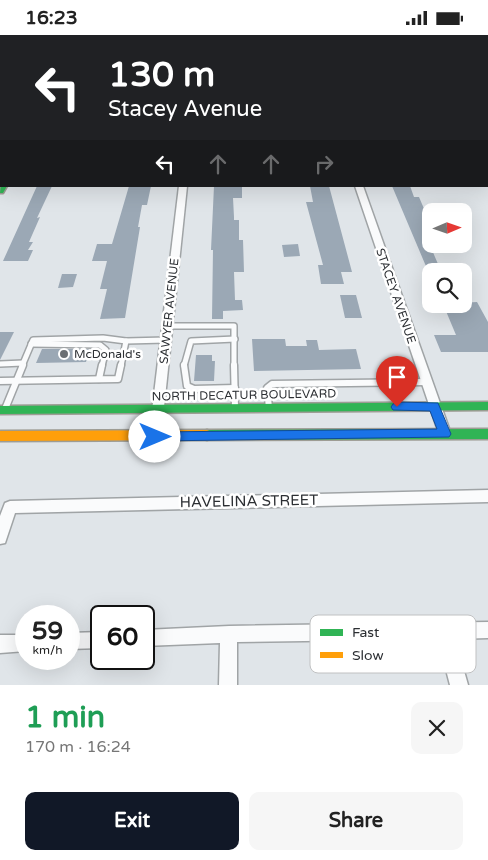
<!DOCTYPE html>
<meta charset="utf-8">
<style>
body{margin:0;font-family:"Varela Round",sans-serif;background:#f6f6f6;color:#222;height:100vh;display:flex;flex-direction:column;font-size:19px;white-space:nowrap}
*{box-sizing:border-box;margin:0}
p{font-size:16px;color:#767676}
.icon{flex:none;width:28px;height:28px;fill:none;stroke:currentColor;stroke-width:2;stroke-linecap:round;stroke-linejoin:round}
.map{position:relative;height:650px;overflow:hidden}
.drawer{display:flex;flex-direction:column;background:#fff;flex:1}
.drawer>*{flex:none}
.hud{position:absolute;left:0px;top:0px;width:489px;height:152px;box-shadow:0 5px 20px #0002;background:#202124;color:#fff;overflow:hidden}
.needle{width:32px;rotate:88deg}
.tools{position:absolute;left:422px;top:168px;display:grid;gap:10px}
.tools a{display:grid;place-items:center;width:50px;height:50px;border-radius:10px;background:#fff;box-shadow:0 5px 20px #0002;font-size:25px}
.speed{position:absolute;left:15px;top:570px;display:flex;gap:10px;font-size:25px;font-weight:700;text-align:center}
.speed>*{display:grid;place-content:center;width:65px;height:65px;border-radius:50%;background:#fff;box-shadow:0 5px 20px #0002;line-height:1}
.speed small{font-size:12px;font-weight:400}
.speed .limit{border:2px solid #111;border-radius:8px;background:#fff;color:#111}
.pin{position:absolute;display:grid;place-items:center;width:42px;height:42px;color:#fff;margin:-51px -21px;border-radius:50% 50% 50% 0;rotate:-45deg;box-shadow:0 0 5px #0007}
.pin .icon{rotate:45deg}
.me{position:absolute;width:55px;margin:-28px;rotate:90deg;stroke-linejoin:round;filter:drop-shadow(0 0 4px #0008)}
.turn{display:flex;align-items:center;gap:18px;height:105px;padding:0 25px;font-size:22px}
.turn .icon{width:65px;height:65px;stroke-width:2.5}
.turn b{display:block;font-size:35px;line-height:42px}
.lanes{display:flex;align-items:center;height:48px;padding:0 25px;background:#0003;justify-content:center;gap:25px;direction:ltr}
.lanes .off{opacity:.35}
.round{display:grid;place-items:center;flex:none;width:52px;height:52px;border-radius:10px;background:#f6f6f6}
.headline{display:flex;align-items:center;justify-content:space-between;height:85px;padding:0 25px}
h1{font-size:30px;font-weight:700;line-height:38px;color:#1e9e55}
.action{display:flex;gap:10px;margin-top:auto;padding:10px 25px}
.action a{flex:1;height:58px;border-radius:10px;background:#111827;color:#fff;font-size:20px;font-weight:700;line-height:58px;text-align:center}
.action a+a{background:#f6f6f6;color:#222}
.status{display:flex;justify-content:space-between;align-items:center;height:35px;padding:0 25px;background:#fff;direction:ltr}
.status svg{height:14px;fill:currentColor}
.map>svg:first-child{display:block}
.building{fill:#9ba8b5}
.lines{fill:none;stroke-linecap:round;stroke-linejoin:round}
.lane-far1-casing{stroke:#a0a4a6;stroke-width:8}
.lane-casing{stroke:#a0a4a6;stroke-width:9}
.street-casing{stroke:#a0a4a6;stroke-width:3}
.fast-casing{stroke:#9d9c94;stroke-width:3}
.slow-casing{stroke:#9d9c94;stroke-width:3}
.lane-far1{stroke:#fafbfc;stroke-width:5}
.lane{stroke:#fafbfc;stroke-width:6}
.street{fill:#fafbfc;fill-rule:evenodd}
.fast{fill:#30b455;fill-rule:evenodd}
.slow{fill:#ff9f0a;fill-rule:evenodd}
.route{fill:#1a73e8;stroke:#114b97}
.poi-dot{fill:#6b6f73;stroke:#fff;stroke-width:2}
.labels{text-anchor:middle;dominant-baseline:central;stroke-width:5;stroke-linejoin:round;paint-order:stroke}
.street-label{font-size:12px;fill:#2c2f33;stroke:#fff}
.poi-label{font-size:12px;fill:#2c2f33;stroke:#fff;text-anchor:start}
.near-street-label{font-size:15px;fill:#2c2f33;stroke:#fff}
.key{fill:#fff;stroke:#c0c1c2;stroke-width:1}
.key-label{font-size:14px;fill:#2c2f33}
</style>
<div class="status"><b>16:23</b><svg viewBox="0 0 49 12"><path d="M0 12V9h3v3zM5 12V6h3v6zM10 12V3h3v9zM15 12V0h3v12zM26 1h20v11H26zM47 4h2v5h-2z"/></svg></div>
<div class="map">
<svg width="488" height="650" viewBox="0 0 488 650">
<rect width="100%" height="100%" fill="#e0e5e9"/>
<g class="building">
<path d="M37,151h15l-15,32 3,-1 -11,25h4l-5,8h5l-5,11h-25z"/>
<path d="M129,151h22l-4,19h-5l-4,22h2l-15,91 -25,1 7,-30h-7l7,-28h-15l5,-17h15z"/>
<path d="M214,151h28v12h-9l1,19v3h5v20h4l1,32h-10l1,28h7l1,10 -20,1v8h-11l1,-69h-2z"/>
<path d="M310,151h19l23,86h-11l3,12h-23l-3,-19h5l-17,-63h7z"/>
<path d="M392,151h18l4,11h5l12,28v19l5,6h-4l9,21h-13z"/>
<path d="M298,209l2,12 -16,1 -2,-12z"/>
<path d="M62,239h15l-4,13 -15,1z"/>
<path d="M340,260h16l6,23h-17z"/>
<path d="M477,267l11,20v30h-47l-7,-17h22l-13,-31z"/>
<path d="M0,297h14l-14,28z"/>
<path d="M252,304h33l1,7h21l-1,-6h11l2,10 37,-1 5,20 -107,2z"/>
<path d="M42,314h47l-3,13 -50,1z"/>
<path d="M196,320h16v6h3l-1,20h-20z"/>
</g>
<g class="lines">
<g class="lane-far1-casing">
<g id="lane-far1">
<path d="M167,291h67v40"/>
<path d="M31,309l69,1 6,5 -4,16"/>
<path d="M0,329l23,-1"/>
<path d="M22,331l11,-26 70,-2 23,3 40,-1"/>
<path d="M121,331l5,-25"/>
<path d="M184,331l7,-25 44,-2"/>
</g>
</g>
<g class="lane-casing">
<g id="lane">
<path d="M184,330l3,21 7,3 41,-1"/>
<path d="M234,330l1,42"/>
<path d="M99,344l3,-14"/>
<path d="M0,346l118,-2 3,-14"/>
<path d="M269,373l-2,-20 5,-4 154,-2"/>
<path d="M5,374l18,-44"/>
</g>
</g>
<g class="street-casing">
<g id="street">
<rect x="200" y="0" width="4" height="1"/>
<rect x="306" y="0" width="4" height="1"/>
<path d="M408,0h5v1h-4z"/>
<rect x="0" y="17" width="1" height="2"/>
<rect x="0" y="77" width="1" height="4"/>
<path d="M179,151h8l-26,250 -1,3h-10l-1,-3z"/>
<path d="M355,151h8l88,248 -1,3h-10l-1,-3z"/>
<path d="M488,455v12l-473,11 -10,30 -5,1v-28l5,-13 5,-2z"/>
<path d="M488,587v16l-33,1 13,46h-18l-12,-46 -201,3v43h-18l1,-42 -76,3v-16l85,-4z"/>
<path d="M101,597v16l-32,1v-16z"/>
<path d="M0,600h26v16l-26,2z"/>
</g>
</g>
<g class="fast-casing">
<g id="fast">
<path d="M1,149v2h6l-4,7h-3z"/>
<path d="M488,367v8l-488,4v-8z"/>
<path d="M488,394v10l-281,1 -5,-2 -1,-3 1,-3 5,-2z"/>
</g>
</g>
<g class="slow-casing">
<path id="slow" d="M207,395l5,2 1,3 -1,3 -5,2 -207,1v-10z"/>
</g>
<use href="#lane-far1" class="lane-far1"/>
<use href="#lane" class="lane"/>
<use href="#street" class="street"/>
<use href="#fast" class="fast"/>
<use href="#slow" class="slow"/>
</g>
<path class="route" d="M397,367l41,1 13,31 -2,3 -294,4 -7,-4 7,-5 282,-3 -7,-18 -37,-1 -2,-3 2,-3z"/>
<circle class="poi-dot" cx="64" cy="319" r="5"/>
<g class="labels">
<g class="street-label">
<text transform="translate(396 261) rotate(71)">STACEY AVENUE</text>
<text transform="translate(169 276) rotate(-84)">SAWYER AVENUE</text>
<text transform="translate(244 360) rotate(-1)">NORTH DECATUR BOULEVARD</text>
</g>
<g class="poi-label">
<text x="74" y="319">McDonald's</text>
</g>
<g class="near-street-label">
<text transform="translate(249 466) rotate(-1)">HAVELINA STREET</text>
</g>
</g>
<rect x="310" y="580" width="166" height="58" rx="8" class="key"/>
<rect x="320" y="594" width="23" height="7" fill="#30b455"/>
<rect x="320" y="617" width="23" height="6" fill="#ff9f0a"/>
<g class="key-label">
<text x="352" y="602">Fast</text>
<text x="352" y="625">Slow</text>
</g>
</svg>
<div class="tools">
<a><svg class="needle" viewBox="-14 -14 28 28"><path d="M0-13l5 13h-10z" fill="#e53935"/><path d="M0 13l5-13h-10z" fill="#767676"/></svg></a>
<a><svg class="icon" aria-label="search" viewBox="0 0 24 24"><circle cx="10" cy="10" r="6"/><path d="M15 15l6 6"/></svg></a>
</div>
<div class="speed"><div>59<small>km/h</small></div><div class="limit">60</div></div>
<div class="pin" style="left:397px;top:372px;background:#d93025"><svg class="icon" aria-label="arrive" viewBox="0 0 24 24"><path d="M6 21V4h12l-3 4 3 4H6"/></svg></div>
<svg class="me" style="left:155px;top:402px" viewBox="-20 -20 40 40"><circle r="19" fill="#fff"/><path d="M0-13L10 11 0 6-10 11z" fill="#1a73e8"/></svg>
<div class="hud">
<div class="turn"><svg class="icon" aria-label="left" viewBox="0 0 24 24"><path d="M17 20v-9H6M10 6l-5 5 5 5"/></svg><div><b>130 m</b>Stacey Avenue</div></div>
<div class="lanes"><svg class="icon" aria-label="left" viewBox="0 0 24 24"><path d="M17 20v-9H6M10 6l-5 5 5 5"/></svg><svg class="icon off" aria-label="ahead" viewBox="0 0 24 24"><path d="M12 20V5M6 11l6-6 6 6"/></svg><svg class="icon off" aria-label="ahead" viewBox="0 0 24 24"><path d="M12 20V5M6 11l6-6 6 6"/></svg><svg class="icon off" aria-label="right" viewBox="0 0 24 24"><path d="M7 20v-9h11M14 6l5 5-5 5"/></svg></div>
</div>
</div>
<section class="drawer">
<div class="headline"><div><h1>1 min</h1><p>170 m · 16:24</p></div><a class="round"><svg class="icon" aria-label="close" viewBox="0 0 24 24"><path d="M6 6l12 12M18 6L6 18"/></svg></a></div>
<div class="action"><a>Exit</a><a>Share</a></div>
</section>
